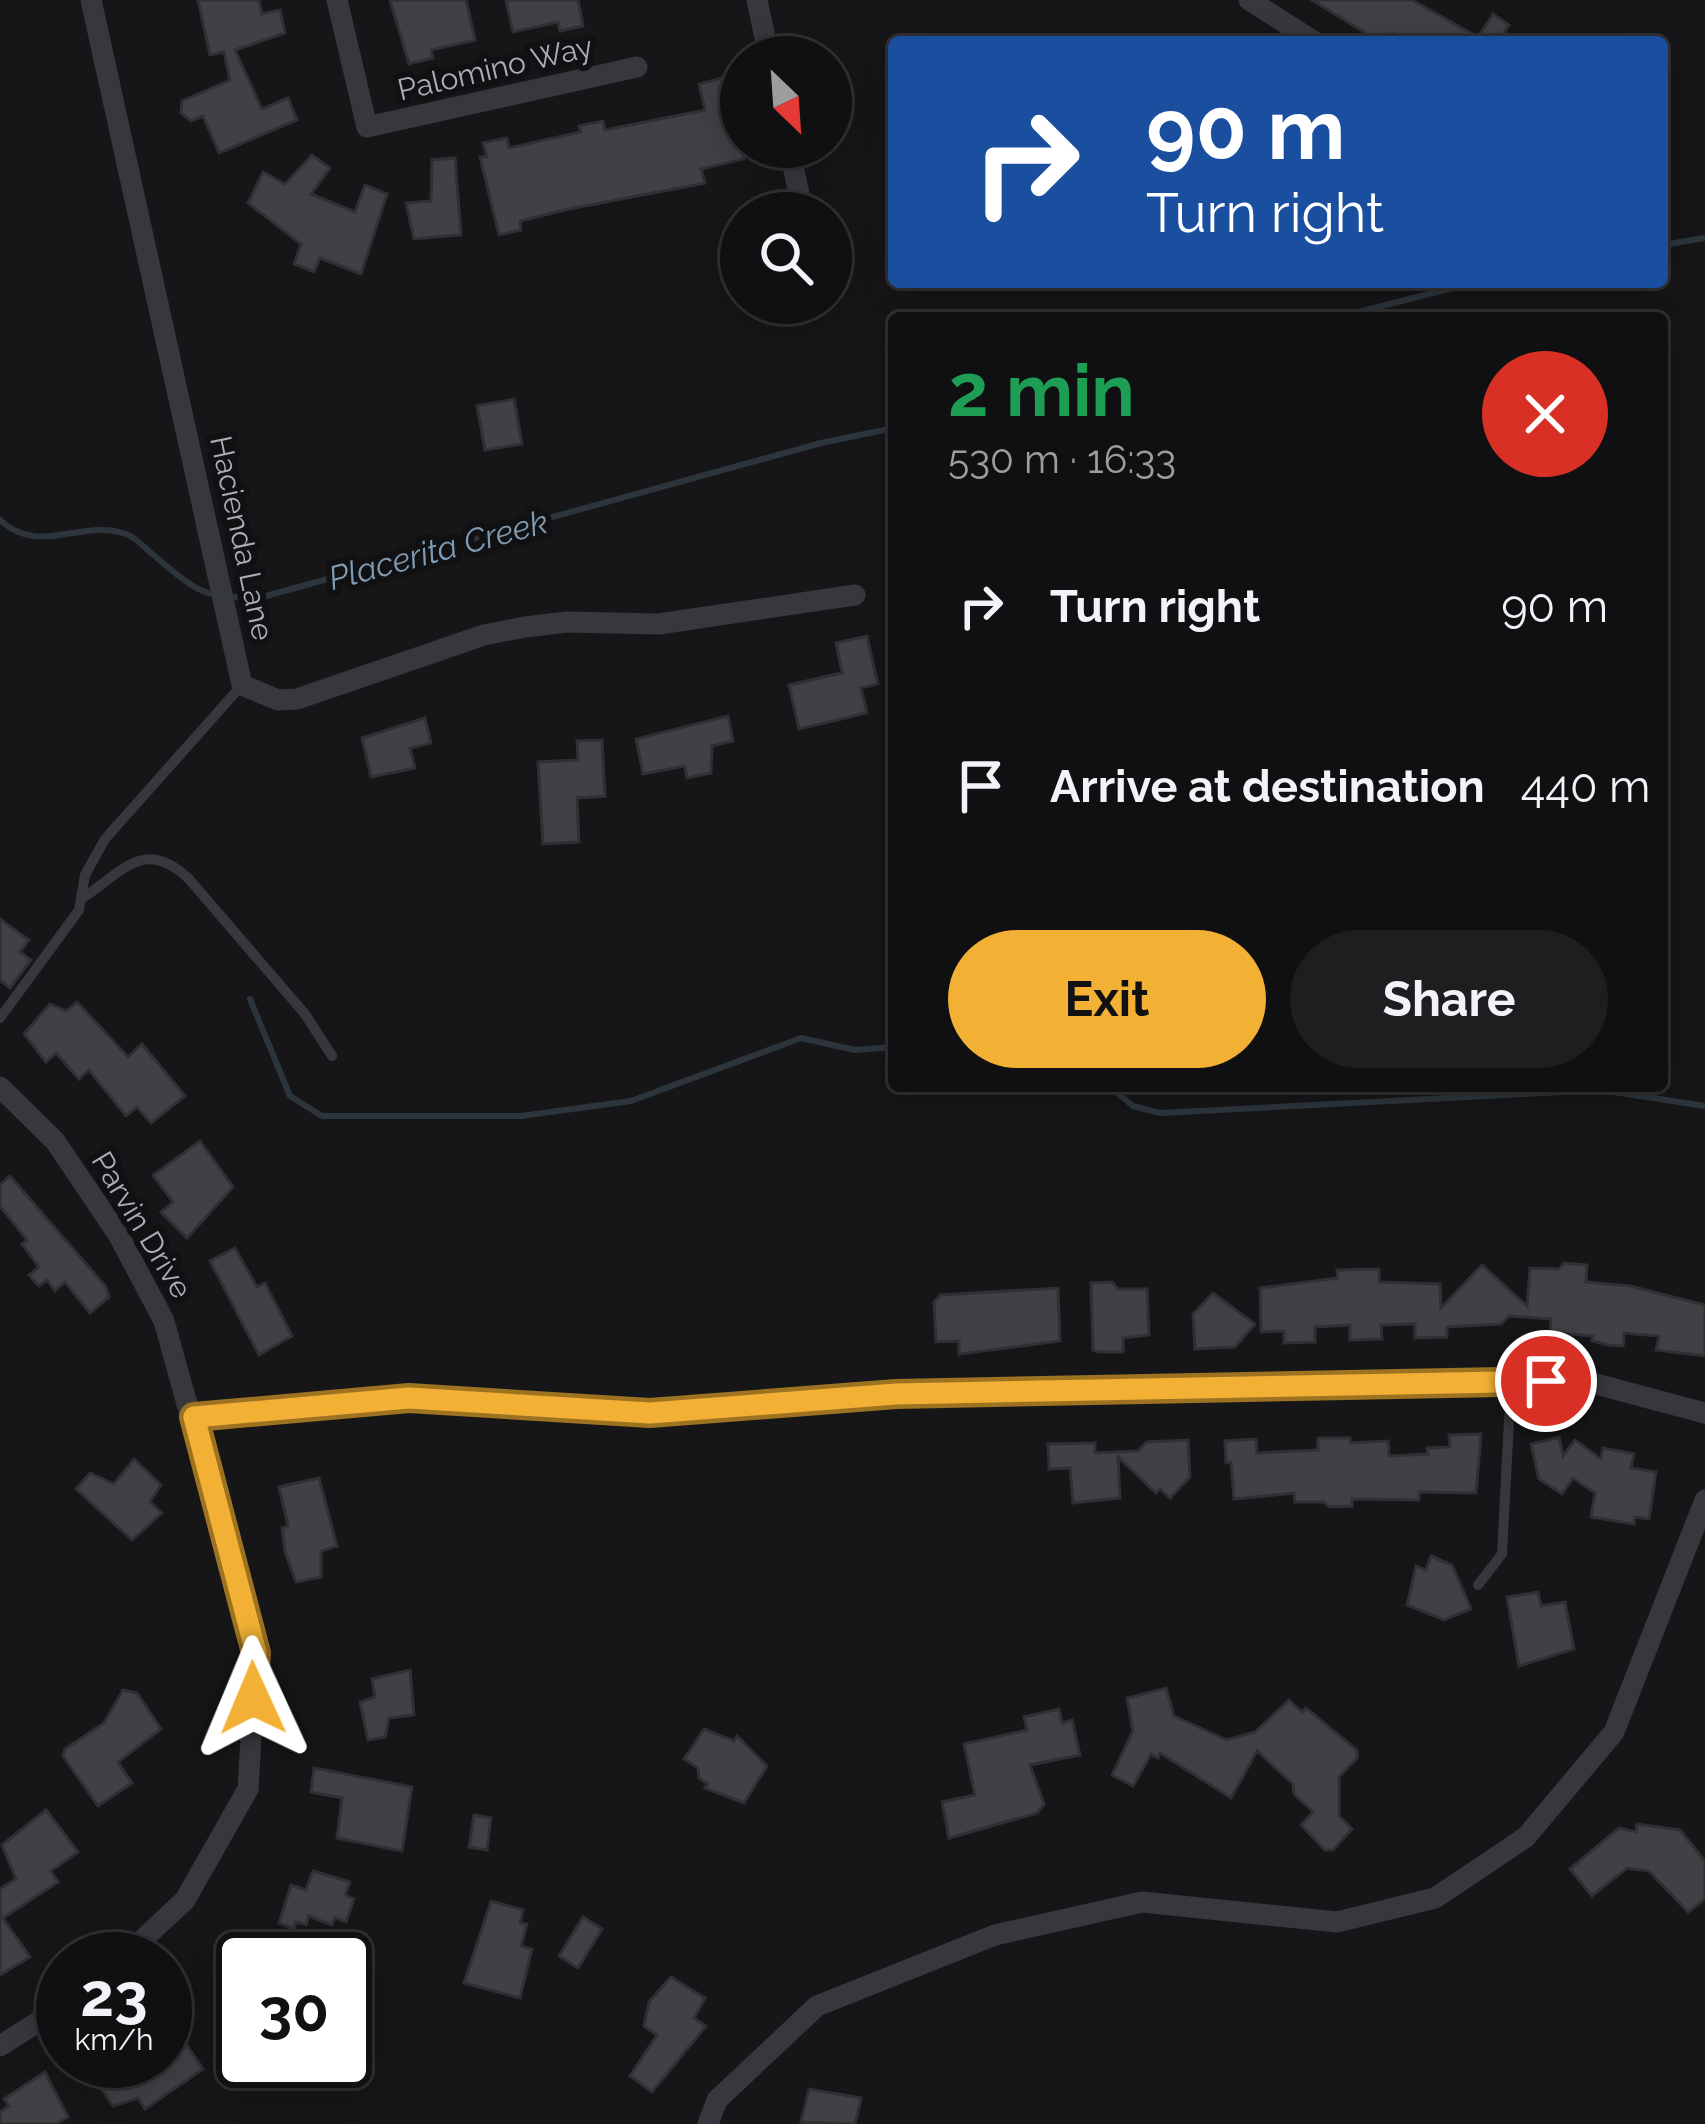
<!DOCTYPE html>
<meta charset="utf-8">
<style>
body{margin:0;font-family:Raleway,sans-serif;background:#1e1e20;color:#f1f3f6;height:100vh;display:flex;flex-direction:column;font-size:45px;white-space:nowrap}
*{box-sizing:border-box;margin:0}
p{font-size:39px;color:#9c9d9f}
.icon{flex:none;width:66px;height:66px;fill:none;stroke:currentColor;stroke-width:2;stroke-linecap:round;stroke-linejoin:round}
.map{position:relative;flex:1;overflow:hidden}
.details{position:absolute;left:888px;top:312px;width:780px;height:780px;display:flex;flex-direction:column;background:#101012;border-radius:12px;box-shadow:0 6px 30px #0003,0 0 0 3px #303032}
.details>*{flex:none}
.banner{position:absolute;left:888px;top:36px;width:780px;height:252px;border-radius:12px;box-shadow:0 6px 30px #0003,0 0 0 3px #303032;background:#1a4fa0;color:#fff;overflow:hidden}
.needle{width:78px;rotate:155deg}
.controls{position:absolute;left:720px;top:36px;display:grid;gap:24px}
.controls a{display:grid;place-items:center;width:132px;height:132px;border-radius:50%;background:#101012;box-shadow:0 6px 30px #0003,0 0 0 3px #303032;font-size:60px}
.speed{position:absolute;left:36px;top:1932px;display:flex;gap:24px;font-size:60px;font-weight:700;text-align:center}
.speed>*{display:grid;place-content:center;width:156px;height:156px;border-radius:50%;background:#101012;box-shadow:0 6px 30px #0003,0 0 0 3px #303032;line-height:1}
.speed small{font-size:30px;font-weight:400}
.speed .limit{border:6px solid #111;border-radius:18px;background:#fff;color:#111}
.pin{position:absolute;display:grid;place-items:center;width:102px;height:102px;color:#fff;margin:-51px;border:6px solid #fff;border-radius:50%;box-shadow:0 3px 12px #0007}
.me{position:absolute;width:132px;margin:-66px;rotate:359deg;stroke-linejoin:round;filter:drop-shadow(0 0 9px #0008)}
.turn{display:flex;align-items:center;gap:42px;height:252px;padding:0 60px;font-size:54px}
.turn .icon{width:156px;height:156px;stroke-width:2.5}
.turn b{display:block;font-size:84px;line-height:102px}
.round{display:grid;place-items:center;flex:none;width:126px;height:126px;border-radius:63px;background:#1e1e20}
.summary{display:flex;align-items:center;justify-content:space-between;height:204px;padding:0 60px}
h1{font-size:72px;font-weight:700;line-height:90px;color:#1e9e55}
.action{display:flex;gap:24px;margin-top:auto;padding:24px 60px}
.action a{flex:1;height:138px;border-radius:72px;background:#f2b134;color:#111;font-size:48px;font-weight:700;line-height:138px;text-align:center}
.action a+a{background:#1e1e20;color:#f1f3f6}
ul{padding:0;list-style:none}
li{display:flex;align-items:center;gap:36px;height:180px;padding:0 60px}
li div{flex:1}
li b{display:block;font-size:45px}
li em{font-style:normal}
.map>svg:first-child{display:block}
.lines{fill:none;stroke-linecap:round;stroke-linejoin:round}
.stream{stroke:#2c353c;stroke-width:6}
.building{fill:#404145;stroke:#303034;stroke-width:3}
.service{stroke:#37383d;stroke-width:10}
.minor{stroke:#37383d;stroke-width:21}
.route-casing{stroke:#9d7322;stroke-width:30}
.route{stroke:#f2b134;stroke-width:21}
.labels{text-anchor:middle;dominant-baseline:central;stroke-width:12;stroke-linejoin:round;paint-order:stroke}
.street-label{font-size:30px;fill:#a8adb8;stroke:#111113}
.water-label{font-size:33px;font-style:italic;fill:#7f9bb3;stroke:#111113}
</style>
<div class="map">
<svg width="1705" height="2124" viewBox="0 0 1705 2124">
<rect width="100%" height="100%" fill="#161618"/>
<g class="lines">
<g class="stream">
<path d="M1662,245l43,-7"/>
<path d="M1335,318l141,-36"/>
<path d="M0,520c39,37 82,-2 126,14 11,4 21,16 30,23 44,38 52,43 110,39l555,-153 73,-15"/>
<path d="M250,999l40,97 32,20h199l110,-15 170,-63 54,12 39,-3"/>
<path d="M1109,1086l24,20 27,7 441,-23 104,16"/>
</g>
</g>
<g class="building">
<path d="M198,0h61l3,14 18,-4 5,23 -50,17 27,59 26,-11 9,22 -78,33 -16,-37 -12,5 -10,-8 1,-12 48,-21 -6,-28 -14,3z"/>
<path d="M390,0h76l9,40 -44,10 2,8 -24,6z"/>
<path d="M506,0h72l5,26 -23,5 -2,-9 -45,10z"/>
<path d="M1312,0h100l66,37 15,-23 16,11 -11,17h-91l-15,-9 -12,9z"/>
<path d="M722,78l22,81 -43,10 4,14 -136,26 -49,12 1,9 -22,5 -19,-78h7l-4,-14 24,-5 2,10 72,-16 -2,-6 24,-5 2,9 100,-20 -6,-26z"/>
<path d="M312,155l18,13 -19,26 44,18 10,-27 22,9 -26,80 -41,-16 -6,14 -20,-8 7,-20 -53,-41 15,-31 22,12z"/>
<path d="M455,158l6,77 -47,4 -8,-36 25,-2 1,-41z"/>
<path d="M514,399l8,45 -37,6 -8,-44z"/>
<path d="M867,636l11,48 -17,4 6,25 -68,16 -10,-44 53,-12 -6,-30z"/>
<path d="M728,716l5,25 -21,5 -1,27 -24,5 -2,-12 -42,8 -7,-35z"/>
<path d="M425,718l6,25 -21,5 5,20 -44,9 -9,-39z"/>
<path d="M602,740l3,56 -28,2 2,44 -36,2 -5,-82 40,-2 -1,-19z"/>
<path d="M0,919l29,21 -9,12 11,8 -21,28 -10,-8z"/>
<path d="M77,1002l51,55 14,-13 43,52 -34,27 -14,-16 -11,9 -37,-46 -10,9 -23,-26 -10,9 -22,-28 26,-30 16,7z"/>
<path d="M200,1141l33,46 -46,51 -26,-26 12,-10 -20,-27z"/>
<path d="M10,1176l96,111 3,10 -19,16 -25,-31 -10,9 -8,-11 -8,6 -10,-11 10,-8 -17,-23 5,-4 -27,-34v-21z"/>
<path d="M235,1248l22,39 8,-4 27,53 -33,19 -49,-94z"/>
<path d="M1564,1263l23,2 -1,17 44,4 75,19v51l-49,-6 3,-14 -35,-3 -1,13 -15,-1 -16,-4 1,-5 -43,-4 1,-13 -42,-3 -8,8 -54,3v10l-32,1v-14l-34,1 1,14 -32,1v-15l-35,2v15l-31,1v-12l-23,1 -1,-44 78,-10 -1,-8 42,-1v13l61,2 1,24 41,-43 45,41 3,-38 29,1z"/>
<path d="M1112,1282l6,7h29l2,46 -26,3v14h-25l-5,-2 -2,-67z"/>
<path d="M1058,1288l2,53 -101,13v-13l-23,1 -2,-40 6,-7z"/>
<path d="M1213,1293l42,31 -20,23 -40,2 -2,-35z"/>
<path d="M1481,1434l-5,59 -57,-1v8l-67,-1v7l-23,1 -5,-5h-29l-1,-9 -60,6 -3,-37 -5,1 -1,-22 31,-2 1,14 61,-3v-12h32v5l38,-2 1,15 39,-2 -1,-6 23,-1 -1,-12z"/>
<path d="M1559,1437l4,19 12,-16 26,19 2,-11 31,6 -3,14 25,4 -7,47 -14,-2 -1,7 -43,-7 4,-24 -22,-15 -11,16 -23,-15 -8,-35z"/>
<path d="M1188,1440l2,37 -20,21 -10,-9 -4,4 -38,-36 2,41 -47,5 -3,-35 -21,1 -1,-25 47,-1v10l43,-2 9,-9z"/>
<path d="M134,1459l27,26 -11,17 12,11 -30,27 -56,-51 14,-16 24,11z"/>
<path d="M319,1478l18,68 -16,5v26l-25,5 -11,-30 -3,-24 6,-2 -9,-39z"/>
<path d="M1431,1556l21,9 19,44 -27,11 -37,-15 9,-39 10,4z"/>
<path d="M1538,1592l3,14 24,-4 9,47 -55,17 -12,-69z"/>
<path d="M410,1670l4,45 -25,3 -4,19 -17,3 -8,-38 15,-5 -3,-18z"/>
<path d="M1166,1688l8,28 53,24 28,-8 34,-32 13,12 4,-4 51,42v8l-18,19v39l13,13 -19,21h-8l-24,-25 12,-13 -19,-18 -1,-10 -36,-33 -26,47 -71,-45 -2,5 -7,-4 -18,32 -21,-11 21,-44 -6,-33z"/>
<path d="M123,1690l14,3 24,36 -43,33 14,21 -34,23 -35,-50 2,-7 39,-26z"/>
<path d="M1059,1709l3,14 10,-3 8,35 -50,10 14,39 -7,9 -88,25 -7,-36 33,-7 -11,-51 63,-14 -3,-13z"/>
<path d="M704,1729l30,12 3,-5 30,30 -23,37 -39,-15 3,-4 -9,-6 -1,-10 -14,-9z"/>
<path d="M314,1768l98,19 -10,64 -65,-13 5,-40 -31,-6z"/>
<path d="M46,1810l32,42 -27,19 7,11 -55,36 27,39 -30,18v-86l16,-10 -14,-34z"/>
<path d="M474,1815l17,3 -4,32 -18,-3z"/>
<path d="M1637,1824l43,6 25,31v38l-17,13 -39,-41 -22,-3 -35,28 -22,-27 49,-41 17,4z"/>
<path d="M313,1871l37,11 -5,13 9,4 -8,23 -11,-4 -3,7 -23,-9 -3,9 -10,-3 -2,7 -15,-6 12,-38 15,5z"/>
<path d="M491,1901l32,9 -3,13 7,1 -6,22 11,3 -12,49 -56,-15z"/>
<path d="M583,1917l19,12 -24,39 -19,-12z"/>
<path d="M671,1977l34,21 -11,20 12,8 -54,66 -22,-16 27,-41 -13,-9 5,-24z"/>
<path d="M183,2039l20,30 -58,40 -7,-11 -25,8 -14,-21 6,-8 24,-16h36v-10z"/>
<path d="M45,2072l23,45 -12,7h-56v-12l9,-6 -5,-7z"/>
<path d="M809,2089l52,9 -6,26 -54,-2z"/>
</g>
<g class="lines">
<g class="service">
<path d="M81,899c41,-26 62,-63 108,-20l116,135 27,42"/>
<path d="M0,1018l79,-108 6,-35 20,-36 137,-154"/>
<path d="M1478,1585l24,-31 9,-172"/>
</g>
<g class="minor">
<path d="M91,0l151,685 36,15 19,-1 187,-64 41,-8 42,-5 92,2 196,-29"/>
<path d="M337,0l30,127 270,-60"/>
<path d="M757,0l12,57"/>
<path d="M1249,0l66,42"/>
<path d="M789,147l14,66"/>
<path d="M0,1087l55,54 64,95 45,85 92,332 -8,136 -63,111 -63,59"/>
<path d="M194,1417l215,-19 241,15 246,-19 685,-14 124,33"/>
<path d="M0,2046l63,-40"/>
<path d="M708,2124l9,-24 100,-94 178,-71 147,-33 195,20 98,-24 91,-61 88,-105 91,-232"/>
</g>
</g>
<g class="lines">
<g class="route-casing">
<path id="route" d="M253,1698l3,-45 -62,-236 215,-19 241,15 246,-19 650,-13"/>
</g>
<use href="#route" class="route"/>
</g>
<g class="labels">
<g class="street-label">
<text transform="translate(495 68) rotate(-13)">Palomino Way</text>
<text transform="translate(242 538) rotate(78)">Hacienda Lane</text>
<text transform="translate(142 1225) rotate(59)">Parvin Drive</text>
</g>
<g class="water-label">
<text transform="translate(438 550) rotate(-15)">Placerita Creek</text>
</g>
</g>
</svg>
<div class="controls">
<a><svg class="needle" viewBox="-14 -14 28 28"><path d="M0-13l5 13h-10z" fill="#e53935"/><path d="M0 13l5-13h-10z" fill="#9c9d9f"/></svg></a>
<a><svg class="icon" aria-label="search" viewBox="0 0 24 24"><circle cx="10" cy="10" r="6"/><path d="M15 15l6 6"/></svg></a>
</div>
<div class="speed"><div>23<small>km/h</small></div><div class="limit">30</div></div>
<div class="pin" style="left:1546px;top:1381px;background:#d93025"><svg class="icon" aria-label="arrive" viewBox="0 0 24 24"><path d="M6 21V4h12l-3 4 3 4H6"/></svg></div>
<svg class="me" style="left:253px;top:1698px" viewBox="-20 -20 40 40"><path d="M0-17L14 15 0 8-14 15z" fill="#f2b134" stroke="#fff" stroke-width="4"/></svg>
<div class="banner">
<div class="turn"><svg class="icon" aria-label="right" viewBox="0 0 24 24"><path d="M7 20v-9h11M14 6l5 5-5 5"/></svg><div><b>90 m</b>Turn right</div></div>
</div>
<section class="details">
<div class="summary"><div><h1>2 min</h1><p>530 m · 16:33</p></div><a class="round" style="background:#d93025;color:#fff"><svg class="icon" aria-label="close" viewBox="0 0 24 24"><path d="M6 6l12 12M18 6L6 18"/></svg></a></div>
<ul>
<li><svg class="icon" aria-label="right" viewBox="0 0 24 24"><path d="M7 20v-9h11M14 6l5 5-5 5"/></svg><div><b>Turn right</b></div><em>90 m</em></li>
<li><svg class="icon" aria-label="arrive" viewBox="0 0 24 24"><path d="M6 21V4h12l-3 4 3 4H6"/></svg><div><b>Arrive at destination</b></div><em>440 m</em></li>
</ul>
<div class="action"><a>Exit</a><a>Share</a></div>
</section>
</div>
